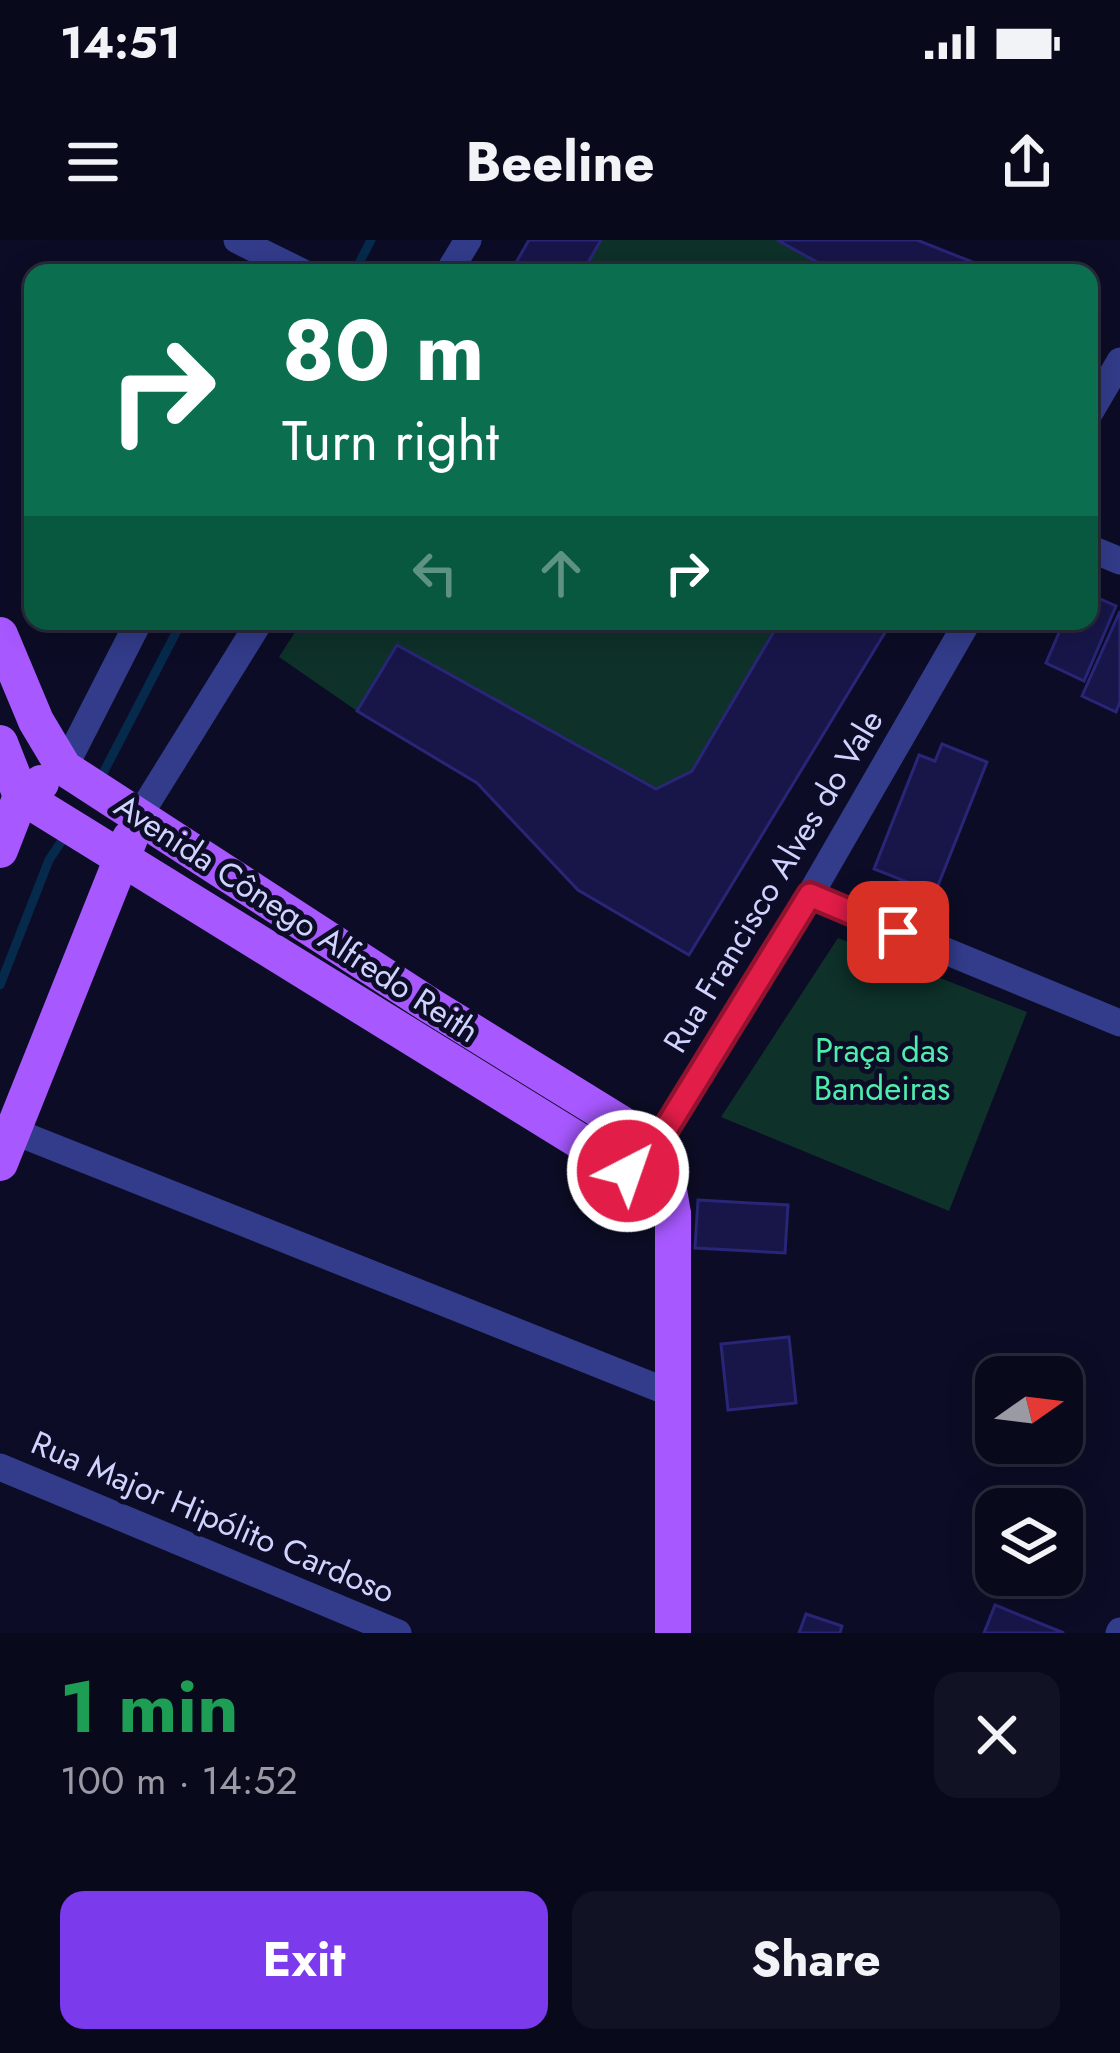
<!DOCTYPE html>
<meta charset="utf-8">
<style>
body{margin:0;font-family:Jost,sans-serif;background:#121225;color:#f1f3f6;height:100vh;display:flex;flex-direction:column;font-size:45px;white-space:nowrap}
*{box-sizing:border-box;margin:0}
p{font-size:39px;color:#999aa3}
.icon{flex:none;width:66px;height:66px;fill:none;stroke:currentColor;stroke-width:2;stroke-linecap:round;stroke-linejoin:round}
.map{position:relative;height:1393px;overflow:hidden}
.drawer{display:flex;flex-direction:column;background:#09091c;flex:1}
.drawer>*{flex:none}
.hud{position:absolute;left:24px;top:24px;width:1074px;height:366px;border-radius:24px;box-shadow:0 6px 30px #0003,0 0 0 3px #292a3b;background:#0b6e4f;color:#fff;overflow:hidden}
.needle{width:78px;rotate:76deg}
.fabs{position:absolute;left:975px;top:1116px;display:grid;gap:24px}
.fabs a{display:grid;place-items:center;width:108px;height:108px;border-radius:24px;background:#09091c;box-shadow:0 6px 30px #0003,0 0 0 3px #292a3b;font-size:60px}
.pin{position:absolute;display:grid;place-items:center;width:102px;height:102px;color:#fff;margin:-51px;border-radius:24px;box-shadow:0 6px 18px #0006}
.me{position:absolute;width:132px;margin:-66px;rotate:41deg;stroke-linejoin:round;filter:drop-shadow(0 0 9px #0008)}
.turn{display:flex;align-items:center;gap:42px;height:252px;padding:0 60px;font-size:54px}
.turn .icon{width:156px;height:156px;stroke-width:2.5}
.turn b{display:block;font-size:84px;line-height:102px}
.lanes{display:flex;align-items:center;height:114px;padding:0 60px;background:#0003;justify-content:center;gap:60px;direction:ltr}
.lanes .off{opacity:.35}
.round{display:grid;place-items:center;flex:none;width:126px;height:126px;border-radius:24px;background:#121225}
.head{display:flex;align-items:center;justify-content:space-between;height:204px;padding:0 60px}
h1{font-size:72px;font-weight:700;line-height:90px;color:#1e9e55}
.button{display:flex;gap:24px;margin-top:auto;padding:24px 60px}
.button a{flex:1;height:138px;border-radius:24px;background:#7c3aed;color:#fff;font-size:48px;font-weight:700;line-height:138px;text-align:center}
.button a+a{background:#121225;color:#f1f3f6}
.status{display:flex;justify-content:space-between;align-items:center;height:84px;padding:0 60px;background:#09091c;direction:ltr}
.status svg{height:33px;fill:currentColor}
header{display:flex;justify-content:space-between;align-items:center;height:156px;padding:0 60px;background:#09091c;font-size:54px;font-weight:700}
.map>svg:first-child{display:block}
.green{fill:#0e312a}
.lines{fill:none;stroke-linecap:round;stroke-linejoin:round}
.stream{stroke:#062a4b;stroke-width:9}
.building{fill:#181649;stroke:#292577;stroke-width:3}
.minor{stroke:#323c8a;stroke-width:27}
.major{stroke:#a758ff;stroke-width:36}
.route-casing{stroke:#92132f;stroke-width:30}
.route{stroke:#e11d48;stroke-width:21}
.labels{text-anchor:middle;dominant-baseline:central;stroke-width:10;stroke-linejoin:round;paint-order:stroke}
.street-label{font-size:33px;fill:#d1d3ff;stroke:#0c0c26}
.park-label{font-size:33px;fill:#50ecad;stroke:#0c0c26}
</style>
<div class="status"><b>14:51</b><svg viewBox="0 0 49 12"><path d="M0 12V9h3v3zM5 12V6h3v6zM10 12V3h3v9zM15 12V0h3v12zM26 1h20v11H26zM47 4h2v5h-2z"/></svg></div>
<header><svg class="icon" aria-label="menu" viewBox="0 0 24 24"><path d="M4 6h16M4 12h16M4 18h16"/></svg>Beeline<svg class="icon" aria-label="share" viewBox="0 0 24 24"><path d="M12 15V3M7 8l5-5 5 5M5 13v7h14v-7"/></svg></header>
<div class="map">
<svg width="1120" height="1393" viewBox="0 0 1120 1393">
<rect width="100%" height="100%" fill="#0c0c26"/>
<g class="green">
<path d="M529,0h388l83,33h-490z"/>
<path d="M302,381h590l-203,334 -111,-65 -101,-107 -120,-72 -78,-54z"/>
<path d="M838,698l189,74 -78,199 -228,-94z"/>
</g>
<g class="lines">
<g class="stream">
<path d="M354,33l17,-33"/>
<path d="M99,541l83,-160"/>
<path d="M0,745l49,-125 16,-24"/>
</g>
</g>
<g class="building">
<path d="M529,0h72l-19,33h-72z"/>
<path d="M777,0h140l83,33h-163z"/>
<path d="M1089,354l27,12 -32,75 -38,-18 18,-42h25z"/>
<path d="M1120,371v91l-4,10 -34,-16z"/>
<path d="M780,381h112l-203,334 -111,-65 -101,-107 -120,-72 40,-66 259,144 36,-18z"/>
<path d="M942,504l45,18 -52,131 -61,-24 45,-114 16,6z"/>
<path d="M698,960l90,5 -3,48 -90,-5z"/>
<path d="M789,1097l7,66 -68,7 -7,-66z"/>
<path d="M995,1365l69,28h-80z"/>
<path d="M806,1374l36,12 -2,7h-41z"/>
</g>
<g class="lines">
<g class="minor">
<path d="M237,0l67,33"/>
<path d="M448,33l20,-33"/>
<path d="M1089,174l31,-53"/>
<path d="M1089,308l31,13"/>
<path d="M64,528l75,-147"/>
<path d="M139,576l121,-195"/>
<path d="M810,655l310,128"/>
<path d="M13,891l660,263"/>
<path d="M628,931l28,-26 154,-250 158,-274"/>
<path d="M0,1227l398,166"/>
<path d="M1119,1393l1,-2"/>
</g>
<g class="major">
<path d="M0,395l36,86 28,47 367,238 225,139 9,21 8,48v419"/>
<path d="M0,503l21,53 607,375 45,43"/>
<path d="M0,610l21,-54 20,-13"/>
<path d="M0,923l130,-325"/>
</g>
</g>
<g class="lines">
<g class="route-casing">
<path id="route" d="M628,931l28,-26 154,-250 88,37"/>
</g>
<use href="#route" class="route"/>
</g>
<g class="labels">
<g class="street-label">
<text transform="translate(773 641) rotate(-59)">Rua Francisco Alves do Vale</text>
<text transform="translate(297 678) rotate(33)">Avenida Cônego Alfredo Reith</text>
<text transform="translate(213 1277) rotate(23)">Rua Major Hipólito Cardoso</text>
</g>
<g class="park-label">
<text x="882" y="810">Praça das<tspan x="882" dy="38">Bandeiras</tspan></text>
</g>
</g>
</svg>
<div class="fabs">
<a><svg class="needle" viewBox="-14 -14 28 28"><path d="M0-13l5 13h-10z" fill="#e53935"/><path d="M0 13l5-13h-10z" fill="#999aa3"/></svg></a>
<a><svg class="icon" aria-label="layers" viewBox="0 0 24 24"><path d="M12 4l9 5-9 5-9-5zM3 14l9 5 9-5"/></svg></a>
</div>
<div class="pin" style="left:898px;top:692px;background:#d93025"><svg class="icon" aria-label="arrive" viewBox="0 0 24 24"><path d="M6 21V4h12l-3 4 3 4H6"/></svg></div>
<svg class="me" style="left:628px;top:931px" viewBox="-20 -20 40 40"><circle r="17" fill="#e11d48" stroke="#fff" stroke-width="3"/><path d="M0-11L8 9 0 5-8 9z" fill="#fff"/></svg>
<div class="hud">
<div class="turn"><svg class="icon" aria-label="right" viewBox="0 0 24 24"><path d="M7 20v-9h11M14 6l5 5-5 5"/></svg><div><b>80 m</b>Turn right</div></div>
<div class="lanes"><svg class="icon off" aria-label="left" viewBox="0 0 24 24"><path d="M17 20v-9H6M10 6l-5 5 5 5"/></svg><svg class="icon off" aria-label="ahead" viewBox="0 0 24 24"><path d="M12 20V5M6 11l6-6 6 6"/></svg><svg class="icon" aria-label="right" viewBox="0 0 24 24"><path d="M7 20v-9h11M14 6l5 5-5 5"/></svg></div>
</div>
</div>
<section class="drawer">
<div class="head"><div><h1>1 min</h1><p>100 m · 14:52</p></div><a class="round"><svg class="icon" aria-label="close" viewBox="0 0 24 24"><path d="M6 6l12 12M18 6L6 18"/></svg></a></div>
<div class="button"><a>Exit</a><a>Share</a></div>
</section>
